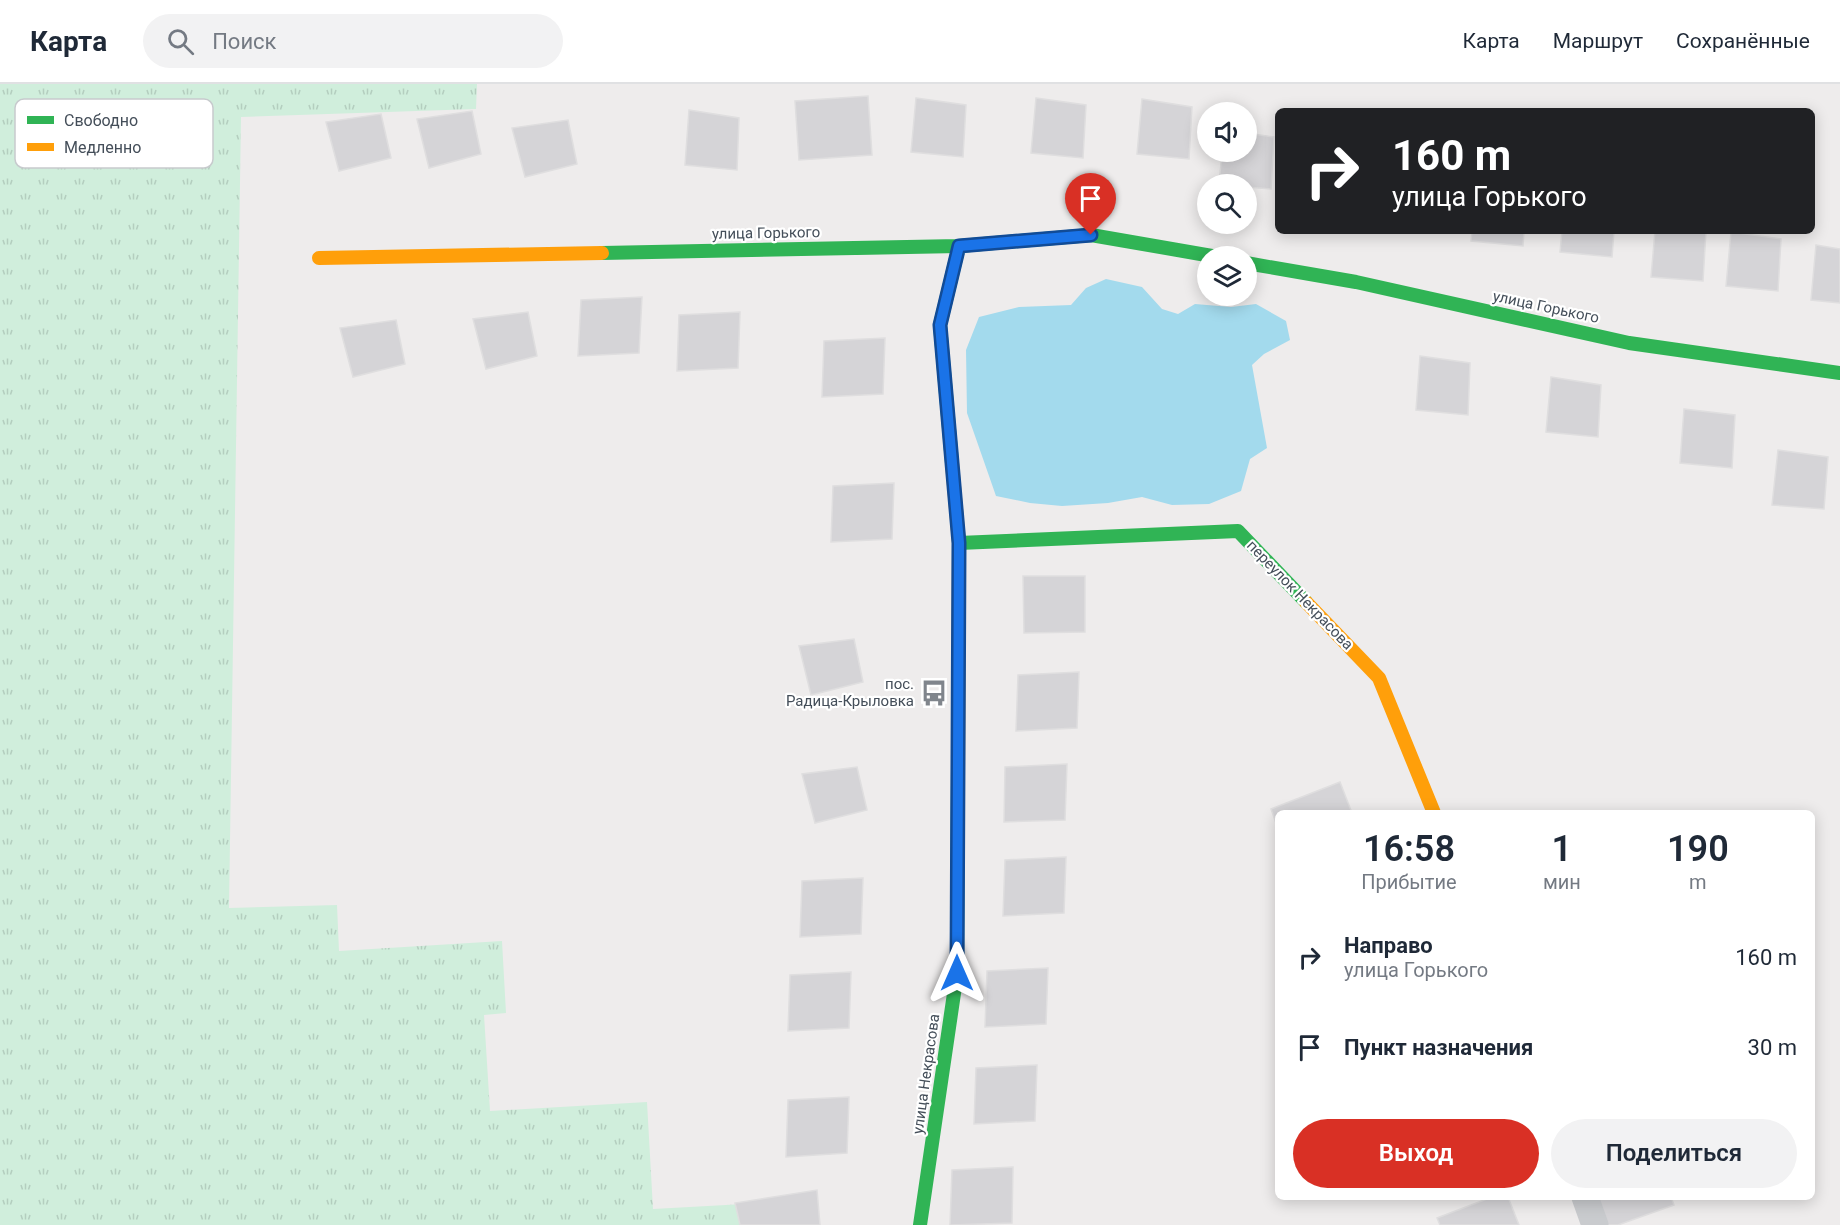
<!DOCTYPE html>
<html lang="ru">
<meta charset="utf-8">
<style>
body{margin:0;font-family:Roboto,sans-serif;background:#f2f2f3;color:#1f2937;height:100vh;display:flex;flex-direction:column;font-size:22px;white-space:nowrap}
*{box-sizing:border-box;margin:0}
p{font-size:20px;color:#747a83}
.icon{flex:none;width:33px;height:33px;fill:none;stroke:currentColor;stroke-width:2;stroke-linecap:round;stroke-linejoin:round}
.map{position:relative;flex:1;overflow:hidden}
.panel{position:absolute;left:1275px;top:726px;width:540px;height:390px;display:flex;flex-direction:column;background:#fff;border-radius:9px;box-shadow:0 3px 15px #0003}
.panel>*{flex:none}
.guide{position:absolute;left:1275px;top:24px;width:540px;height:126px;border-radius:9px;box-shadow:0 3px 15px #0003;background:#202124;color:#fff;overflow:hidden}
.buttons{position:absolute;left:1197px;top:18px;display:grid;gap:12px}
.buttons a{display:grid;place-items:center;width:60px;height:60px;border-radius:50%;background:#fff;box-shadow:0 3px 15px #0003;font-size:30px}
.pin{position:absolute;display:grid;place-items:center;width:51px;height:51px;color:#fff;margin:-62px -26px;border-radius:50% 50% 50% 0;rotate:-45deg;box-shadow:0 0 6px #0007}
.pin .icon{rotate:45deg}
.me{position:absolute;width:66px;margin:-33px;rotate:0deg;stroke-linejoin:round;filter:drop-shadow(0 0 4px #0008)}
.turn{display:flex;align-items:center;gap:21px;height:126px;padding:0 18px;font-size:27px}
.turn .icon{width:78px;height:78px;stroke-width:2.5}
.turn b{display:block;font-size:42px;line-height:51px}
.eta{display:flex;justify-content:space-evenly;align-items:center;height:102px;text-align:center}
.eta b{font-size:36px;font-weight:600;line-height:42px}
.cta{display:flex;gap:12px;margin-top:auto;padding:12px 18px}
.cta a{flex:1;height:69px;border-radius:36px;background:#d93025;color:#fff;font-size:24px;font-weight:600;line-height:69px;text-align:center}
.cta a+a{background:#f2f2f3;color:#1f2937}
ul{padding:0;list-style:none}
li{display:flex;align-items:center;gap:18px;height:90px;padding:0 18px}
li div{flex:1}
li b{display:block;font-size:22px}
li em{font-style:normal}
header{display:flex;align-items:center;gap:36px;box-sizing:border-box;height:84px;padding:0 30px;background:#fff;border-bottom:2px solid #e0e1e3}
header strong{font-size:28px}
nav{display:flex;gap:33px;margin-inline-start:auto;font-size:21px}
.search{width:420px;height:54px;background:#f2f2f3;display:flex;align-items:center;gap:15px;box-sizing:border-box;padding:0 21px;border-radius:33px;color:#747a83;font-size:22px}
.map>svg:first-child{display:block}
.grass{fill:url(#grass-tufts)}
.water{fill:#a3daed}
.building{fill:#d5d4d7;stroke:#dfdedf;stroke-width:1.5}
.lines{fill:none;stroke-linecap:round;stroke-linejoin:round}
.street{stroke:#c9cbce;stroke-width:27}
.fast{stroke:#30b455;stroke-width:14}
.slow{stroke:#ff9f0a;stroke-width:14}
.route-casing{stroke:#114b97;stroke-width:15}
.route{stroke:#1a73e8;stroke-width:10}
.labels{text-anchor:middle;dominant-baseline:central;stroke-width:4.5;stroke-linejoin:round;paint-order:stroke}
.street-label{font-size:15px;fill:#444e59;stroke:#fff}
.poi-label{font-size:15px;fill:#444e59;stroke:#fff;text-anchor:end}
.key{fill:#fff;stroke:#c7cacd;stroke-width:1.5}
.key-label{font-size:16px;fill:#444e59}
</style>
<header>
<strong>Карта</strong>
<div class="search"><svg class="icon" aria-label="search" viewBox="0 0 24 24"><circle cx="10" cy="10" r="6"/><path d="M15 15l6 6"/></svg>Поиск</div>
<nav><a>Карта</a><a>Маршрут</a><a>Сохранённые</a></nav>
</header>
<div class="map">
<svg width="1840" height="1141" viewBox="0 0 1840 1141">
<defs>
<pattern id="grass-tufts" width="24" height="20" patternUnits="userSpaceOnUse" patternTransform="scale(1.5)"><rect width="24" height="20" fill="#d0eedc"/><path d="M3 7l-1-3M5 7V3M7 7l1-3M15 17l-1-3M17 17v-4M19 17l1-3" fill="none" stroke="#b4cebf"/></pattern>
</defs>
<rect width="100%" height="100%" fill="#eeecec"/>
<path class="grass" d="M0,0h477l-1,25 -235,8 -12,791 108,-3 2,46 163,-10 4,72 -22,2 6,96 157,-9 6,107 91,-5 -1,21h-743z"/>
<path class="water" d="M1106,195l36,8 20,22 16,5 17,-10 36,3 25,-3 30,17 4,19 -26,14 -12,11 15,83 -17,11 -9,32 -32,13 -37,1 -30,-8 -34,6 -46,3 -32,-3 -34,-7 -29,-83 -1,-63 13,-33 40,-10 52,-2 15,-17z"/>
<g class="building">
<path d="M868,12l4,59 -73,5 -4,-59z"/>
<path d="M916,14l50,7 -3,52 -52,-5z"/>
<path d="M1036,14l50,7 -3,53 -52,-5z"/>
<path d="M1142,15l50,8 -3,52 -52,-5z"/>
<path d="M689,26l50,8 -2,52 -52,-5z"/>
<path d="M472,27l9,43 -52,14 -12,-49z"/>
<path d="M381,30l10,44 -52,13 -13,-49z"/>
<path d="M568,36l9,44 -52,13 -13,-49z"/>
<path d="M1246,49l28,4 -3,52 -25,-2v-3h-27l3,-32h24z"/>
<path d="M1472,147h52l-1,15 -52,-5z"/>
<path d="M1562,147h52l-2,26 -52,-5z"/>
<path d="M1655,147h51l-3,50 -52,-4z"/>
<path d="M1731,148l50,7 -3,52 -52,-5z"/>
<path d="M1816,161l24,4v54l-29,-3z"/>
<path d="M642,213l-3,56 -61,3 3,-56z"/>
<path d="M528,228l9,44 -51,13 -13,-50z"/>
<path d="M740,228l-2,56 -61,3 2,-56z"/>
<path d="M396,236l9,44 -52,13 -13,-49z"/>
<path d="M885,254l-2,56 -61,3 2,-56z"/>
<path d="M1420,272l50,7 -2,52 -52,-5z"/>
<path d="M1551,293l50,8 -3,52 -52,-5z"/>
<path d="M1684,325l51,6 -3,53 -52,-5z"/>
<path d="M1778,366l50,7 -4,52 -52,-4z"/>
<path d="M894,399l-2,56 -61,3 2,-56z"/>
<path d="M1023,492h62v56l-61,1z"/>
<path d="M854,555l9,43 -52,13 -12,-49z"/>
<path d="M1079,588l-2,56 -61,3 2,-56z"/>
<path d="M1067,680l-2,56 -61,2 1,-55z"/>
<path d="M857,683l10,43 -52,13 -13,-49z"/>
<path d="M1340,698l12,31h-74v16l-7,-20z"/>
<path d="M1066,773l-2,56 -61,3 2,-56z"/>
<path d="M863,794l-2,56 -61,3 2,-56z"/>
<path d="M1048,884l-2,56 -61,3 2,-56z"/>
<path d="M851,888l-2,56 -61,3 2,-56z"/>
<path d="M1037,981l-2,56 -61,3 2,-56z"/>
<path d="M849,1013l-2,56 -61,4 2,-57z"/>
<path d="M1013,1083l-1,56 -62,2 2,-55z"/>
<path d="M817,1106l3,35h-80l-5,-22z"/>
<path d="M1492,1113h16l11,28h-79l-3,-7z"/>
<path d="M1593,1113h78l3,8 -56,20h-16z"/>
</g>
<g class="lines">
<path class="street" d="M1585,1113l10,28"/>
<g class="fast">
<path d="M602,169l357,-7 132,-11 121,21"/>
<path d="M1246,179l110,19 273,61 211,30"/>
<path d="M952,379l-12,-138 19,-79"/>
<path d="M959,459l279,-12 68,71"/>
<path d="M920,1141l37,-252 1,-202"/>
</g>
<g class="slow">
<path d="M319,174l283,-5"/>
<path d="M952,379l7,80 -1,228"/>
<path d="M1306,518l73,76 55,135"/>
</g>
</g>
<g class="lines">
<g class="route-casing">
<path id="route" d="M957,889l2,-430 -19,-218 19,-79 132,-11"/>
</g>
<use href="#route" class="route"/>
</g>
<defs>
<g id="bus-bare" transform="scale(2.07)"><path d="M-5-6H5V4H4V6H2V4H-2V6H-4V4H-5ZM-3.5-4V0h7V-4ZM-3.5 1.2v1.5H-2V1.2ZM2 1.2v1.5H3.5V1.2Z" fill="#80858c" stroke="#fff" stroke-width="2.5" paint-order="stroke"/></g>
</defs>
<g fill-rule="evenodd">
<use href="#bus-bare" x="934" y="609"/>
</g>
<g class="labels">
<g class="street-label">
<text transform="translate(766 149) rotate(-1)">улица Горького</text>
<text transform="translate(1546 223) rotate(12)">улица Горького</text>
<text transform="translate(1300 511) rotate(46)">переулок Некрасова</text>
<text transform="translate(926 990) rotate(-82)">улица Некрасова</text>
</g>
<g class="poi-label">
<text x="914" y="600">пос.<tspan x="914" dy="17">Радица-Крыловка</tspan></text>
</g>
</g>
<rect x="15" y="15" width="198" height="69" rx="9" class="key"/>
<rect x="27" y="32" width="27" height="8" fill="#30b455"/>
<rect x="27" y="59" width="27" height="8" fill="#ff9f0a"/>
<g class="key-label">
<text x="64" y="42">Свободно</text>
<text x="64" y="69">Медленно</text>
</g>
</svg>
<div class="buttons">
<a><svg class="icon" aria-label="sound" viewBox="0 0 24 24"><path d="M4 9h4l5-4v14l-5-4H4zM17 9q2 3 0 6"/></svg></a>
<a><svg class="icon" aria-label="search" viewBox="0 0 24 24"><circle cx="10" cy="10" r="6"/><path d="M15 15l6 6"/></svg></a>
<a><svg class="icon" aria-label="layers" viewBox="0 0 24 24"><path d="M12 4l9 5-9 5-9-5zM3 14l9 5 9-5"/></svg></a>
</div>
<div class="pin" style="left:1091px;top:151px;background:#d93025"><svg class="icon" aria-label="arrive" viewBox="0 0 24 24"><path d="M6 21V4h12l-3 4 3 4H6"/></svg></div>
<svg class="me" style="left:957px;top:889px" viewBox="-20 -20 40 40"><path d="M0-17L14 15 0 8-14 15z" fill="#1a73e8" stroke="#fff" stroke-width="4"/></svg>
<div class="guide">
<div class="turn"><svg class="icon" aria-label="right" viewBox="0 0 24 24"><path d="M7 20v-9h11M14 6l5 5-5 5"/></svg><div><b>160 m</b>улица Горького</div></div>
</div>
<section class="panel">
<div class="eta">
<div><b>16:58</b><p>Прибытие</p></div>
<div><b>1</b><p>мин</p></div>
<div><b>190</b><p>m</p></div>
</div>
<ul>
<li><svg class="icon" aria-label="right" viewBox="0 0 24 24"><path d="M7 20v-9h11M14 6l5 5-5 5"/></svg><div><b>Направо</b><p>улица Горького</p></div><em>160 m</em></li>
<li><svg class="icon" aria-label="arrive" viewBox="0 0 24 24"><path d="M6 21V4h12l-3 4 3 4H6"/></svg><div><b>Пункт назначения</b></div><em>30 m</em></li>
</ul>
<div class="cta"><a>Выход</a><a>Поделиться</a></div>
</section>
</div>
